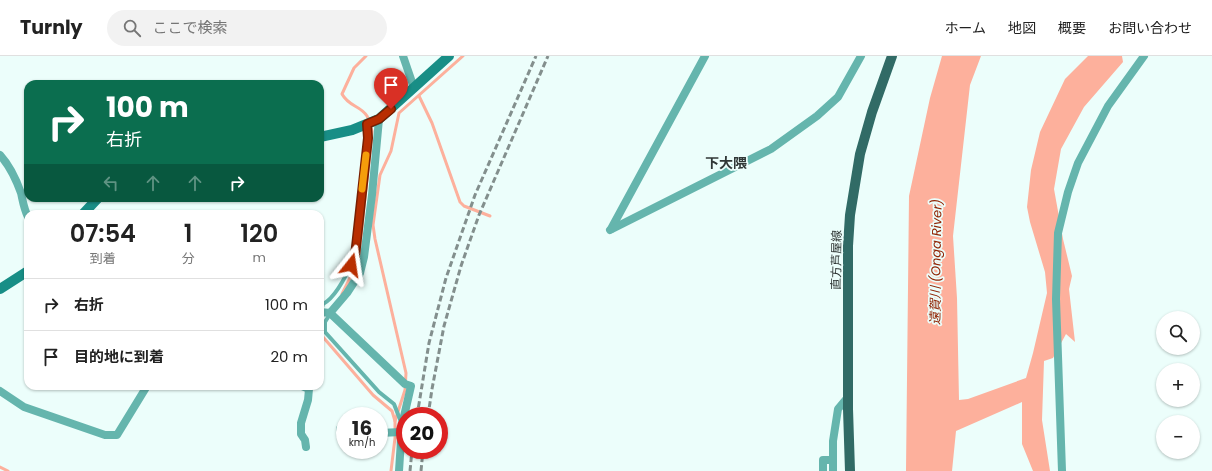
<!DOCTYPE html>
<html lang="ja">
<meta charset="utf-8">
<style>
body{margin:0;font-family:Poppins,"Noto Sans JP",sans-serif;background:#f2f2f2;color:#222;height:100vh;display:flex;flex-direction:column;font-size:15px;white-space:nowrap}
*{box-sizing:border-box;margin:0}
p{font-size:13px;color:#767676}
.icon{flex:none;width:22px;height:22px;fill:none;stroke:currentColor;stroke-width:2;stroke-linecap:round;stroke-linejoin:round}
.map{position:relative;flex:1;overflow:hidden}
.sheet{position:absolute;left:24px;top:154px;width:300px;height:180px;display:flex;flex-direction:column;background:#fff;border-radius:12px;box-shadow:0 1px 3px #0004}
.sheet>*{flex:none}
.banner{position:absolute;left:24px;top:24px;width:300px;height:122px;border-radius:12px;box-shadow:0 1px 3px #0004;background:#0b6e4f;color:#fff;overflow:hidden}
.fabs{position:absolute;left:1156px;top:255px;display:grid;gap:8px}
.fabs a{display:grid;place-items:center;width:44px;height:44px;border-radius:50%;background:#fff;box-shadow:0 1px 3px #0004;font-size:20px}
.speed{position:absolute;left:336px;top:351px;display:flex;gap:8px;font-size:20px;font-weight:700;text-align:center}
.speed>*{display:grid;place-content:center;width:52px;height:52px;border-radius:50%;background:#fff;box-shadow:0 1px 3px #0004;line-height:1}
.speed small{font-size:10px;font-weight:400}
.speed .limit{border:6px solid #d22;background:#fff;color:#111}
.pin{position:absolute;display:grid;place-items:center;width:34px;height:34px;color:#fff;margin:-41px -17px;border-radius:50% 50% 50% 0;rotate:-45deg;box-shadow:0 0 4px #0007}
.pin .icon{rotate:45deg}
.me{position:absolute;width:44px;margin:-22px;rotate:15deg;stroke-linejoin:round;filter:drop-shadow(0 0 3px #0008)}
.turn{display:flex;align-items:center;gap:14px;height:84px;padding:0 16px;font-size:18px}
.turn .icon{width:52px;height:52px;stroke-width:2.5}
.turn b{display:block;font-size:28px;line-height:34px}
.lanes{display:flex;align-items:center;height:38px;padding:0 16px;background:#0003;justify-content:center;gap:20px;direction:ltr}
.lanes .off{opacity:.35}
.eta{display:flex;justify-content:space-evenly;align-items:center;height:68px;text-align:center}
.eta b{font-size:24px;font-weight:600;line-height:28px}
ul{padding:0;list-style:none}
li{display:flex;align-items:center;gap:12px;height:52px;padding:0 16px;border-top:1px solid #e0e0e0}
li div{flex:1}
li b{display:block;font-size:15px}
li em{font-style:normal}
header{display:flex;align-items:center;gap:24px;box-sizing:border-box;height:56px;padding:0 20px;background:#fff;border-bottom:1px solid #e0e0e0}
header strong{font-size:19px}
nav{display:flex;gap:22px;margin-inline-start:auto;font-size:14px}
.search{width:280px;height:36px;background:#f2f2f2;display:flex;align-items:center;gap:10px;box-sizing:border-box;padding:0 14px;border-radius:22px;color:#767676;font-size:15px}
.map>svg:first-child{display:block}
.water{fill:#fdb09c}
.lines{fill:none;stroke-linecap:round;stroke-linejoin:round}
.stream{stroke:#fdb09c;stroke-width:3}
.lane{stroke:#65b5ad;stroke-width:4}
.street{stroke:#65b5ad;stroke-width:8}
.secondary{stroke:#188e86;stroke-width:10}
.primary{stroke:#316b66;stroke-width:10}
.rail{stroke:#838f8d;stroke-width:3;stroke-dasharray:6 3;stroke-linecap:butt}
.route-casing{stroke:#781e01;stroke-width:10}
.route{stroke:#b82e01;stroke-width:7}
.slow{stroke:#f59e0b;stroke-width:7}
.labels{text-anchor:middle;dominant-baseline:central;stroke-width:3.5;stroke-linejoin:round;paint-order:stroke}
.street-label{font-size:12px;fill:#303736;stroke:#ecfefb}
.water-label{font-size:13px;font-style:italic;fill:#912505;stroke:#ecfefb}
.quarter-label{font-size:14px;font-weight:bold;fill:#303736;stroke:#ecfefb}
</style>
<header>
<strong>Turnly</strong>
<div class="search"><svg class="icon" aria-label="search" viewBox="0 0 24 24"><circle cx="10" cy="10" r="6"/><path d="M15 15l6 6"/></svg>ここで検索</div>
<nav><a>ホーム</a><a>地図</a><a>概要</a><a>お問い合わせ</a></nav>
</header>
<div class="map">
<svg width="1212" height="415" viewBox="0 0 1212 415">
<rect width="100%" height="100%" fill="#ecfefb"/>
<path class="water" d="M942,0h39l-11,29 -17,151 4,62 2,102 9,-1 58,-21 7,-25 14,-60 -2,-21 -15,-50 -3,-15 4,-37 9,-38 25,-53 23,-23h34l1,6 -39,45 -23,42 -7,40 9,50 9,37 -3,13 6,53 -9,-8 -13,24 -9,3 -2,59 8,51h-17l-11,-27v-42l-66,29 -4,40h-46l3,-275 21,-98z"/>
<g class="lines">
<g class="stream">
<path d="M419,40l13,27 28,79 4,4 26,10"/>
<path d="M342,238l13,-26 4,-14 13,-123c-1,-4 -3,-11 -5,-15 -7,-11 -18,-9 -25,-22l12,-26 12,-12"/>
<path d="M320,274l3,7 50,58 19,16 3,10v17l-4,33"/>
<path d="M395,365l10,-31 1,-17 -31,-134 -2,-14 7,-50 11,-24 8,-38 64,-57"/>
<path d="M0,411l8,4"/>
</g>
<g class="lane">
<path d="M321,255l2,-7c14,-7 26,-34 32,-48l13,-119 -1,-12"/>
<path d="M330,258l-5,8v10l54,60 15,12 7,18"/>
</g>
<g class="street">
<path d="M403,0l11,32"/>
<path d="M0,99c10,11 16,24 21,38 2,9 3,16 7,24"/>
<path d="M611,173l94,-173"/>
<path d="M610,174l161,-81 46,-33 21,-19 23,-41"/>
<path d="M320,256l10,1 17,-20 13,-20 4,-16 8,-62 7,-76"/>
<path d="M330,257l75,71 6,2 -9,39 -3,46"/>
<path d="M302,330l7,3 -1,11 -7,23v11l4,6 1,7"/>
<path d="M0,335l24,16 81,28h12l30,-49"/>
<path d="M340,373h5"/>
<path d="M379,377l23,-1"/>
<path d="M823,415v-11h10"/>
<path d="M833,415v-30l5,-32 10,-12"/>
<path d="M1062,415l-6,-172 2,-66 10,-41 10,-29 30,-57 36,-50"/>
</g>
<g class="secondary">
<path d="M320,81l32,-7 27,-11 70,-63"/>
<path d="M83,158l15,-16"/>
<path d="M0,233l28,-18"/>
</g>
<path class="primary" d="M850,415l-2,-62v-163l2,-31 10,-61 12,-42 20,-56"/>
<g class="rail">
<path d="M417,360l12,-73 17,-65 29,-83 61,-139"/>
<path d="M428,360l4,-27 12,-63 17,-60 18,-51 69,-159"/>
<path d="M410,415l2,-21"/>
<path d="M421,415l2,-21"/>
</g>
</g>
<g class="lines">
<g class="route-casing">
<path id="route" d="M351,209l4,-9 13,-118 -1,-14 12,-5 12,-10"/>
</g>
<use href="#route" class="route"/>
<path class="slow" d="M362,133l4,-34"/>
</g>
<g class="labels">
<g class="street-label">
<text transform="translate(836 204) rotate(-89)">直方芦屋線</text>
</g>
<g class="water-label">
<text transform="translate(936 206) rotate(-89)">遠賀川 (Onga River)</text>
</g>
<g class="quarter-label">
<text x="726" y="107">下大隈</text>
</g>
</g>
</svg>
<div class="fabs">
<a><svg class="icon" aria-label="search" viewBox="0 0 24 24"><circle cx="10" cy="10" r="6"/><path d="M15 15l6 6"/></svg></a>
<a>+</a>
<a>−</a>
</div>
<div class="speed"><div>16<small>km/h</small></div><div class="limit">20</div></div>
<div class="pin" style="left:391px;top:53px;background:#d93025"><svg class="icon" aria-label="arrive" viewBox="0 0 24 24"><path d="M6 21V4h12l-3 4 3 4H6"/></svg></div>
<svg class="me" style="left:351px;top:209px" viewBox="-20 -20 40 40"><path d="M0-17L14 15 0 8-14 15z" fill="#b82e01" stroke="#fff" stroke-width="4"/></svg>
<div class="banner">
<div class="turn"><svg class="icon" aria-label="right" viewBox="0 0 24 24"><path d="M7 20v-9h11M14 6l5 5-5 5"/></svg><div><b>100 m</b>右折</div></div>
<div class="lanes"><svg class="icon off" aria-label="left" viewBox="0 0 24 24"><path d="M17 20v-9H6M10 6l-5 5 5 5"/></svg><svg class="icon off" aria-label="ahead" viewBox="0 0 24 24"><path d="M12 20V5M6 11l6-6 6 6"/></svg><svg class="icon off" aria-label="ahead" viewBox="0 0 24 24"><path d="M12 20V5M6 11l6-6 6 6"/></svg><svg class="icon" aria-label="right" viewBox="0 0 24 24"><path d="M7 20v-9h11M14 6l5 5-5 5"/></svg></div>
</div>
<section class="sheet">
<div class="eta">
<div><b>07:54</b><p>到着</p></div>
<div><b>1</b><p>分</p></div>
<div><b>120</b><p>m</p></div>
</div>
<ul>
<li><svg class="icon" aria-label="right" viewBox="0 0 24 24"><path d="M7 20v-9h11M14 6l5 5-5 5"/></svg><div><b>右折</b></div><em>100 m</em></li>
<li><svg class="icon" aria-label="arrive" viewBox="0 0 24 24"><path d="M6 21V4h12l-3 4 3 4H6"/></svg><div><b>目的地に到着</b></div><em>20 m</em></li>
</ul>
</section>
</div>
